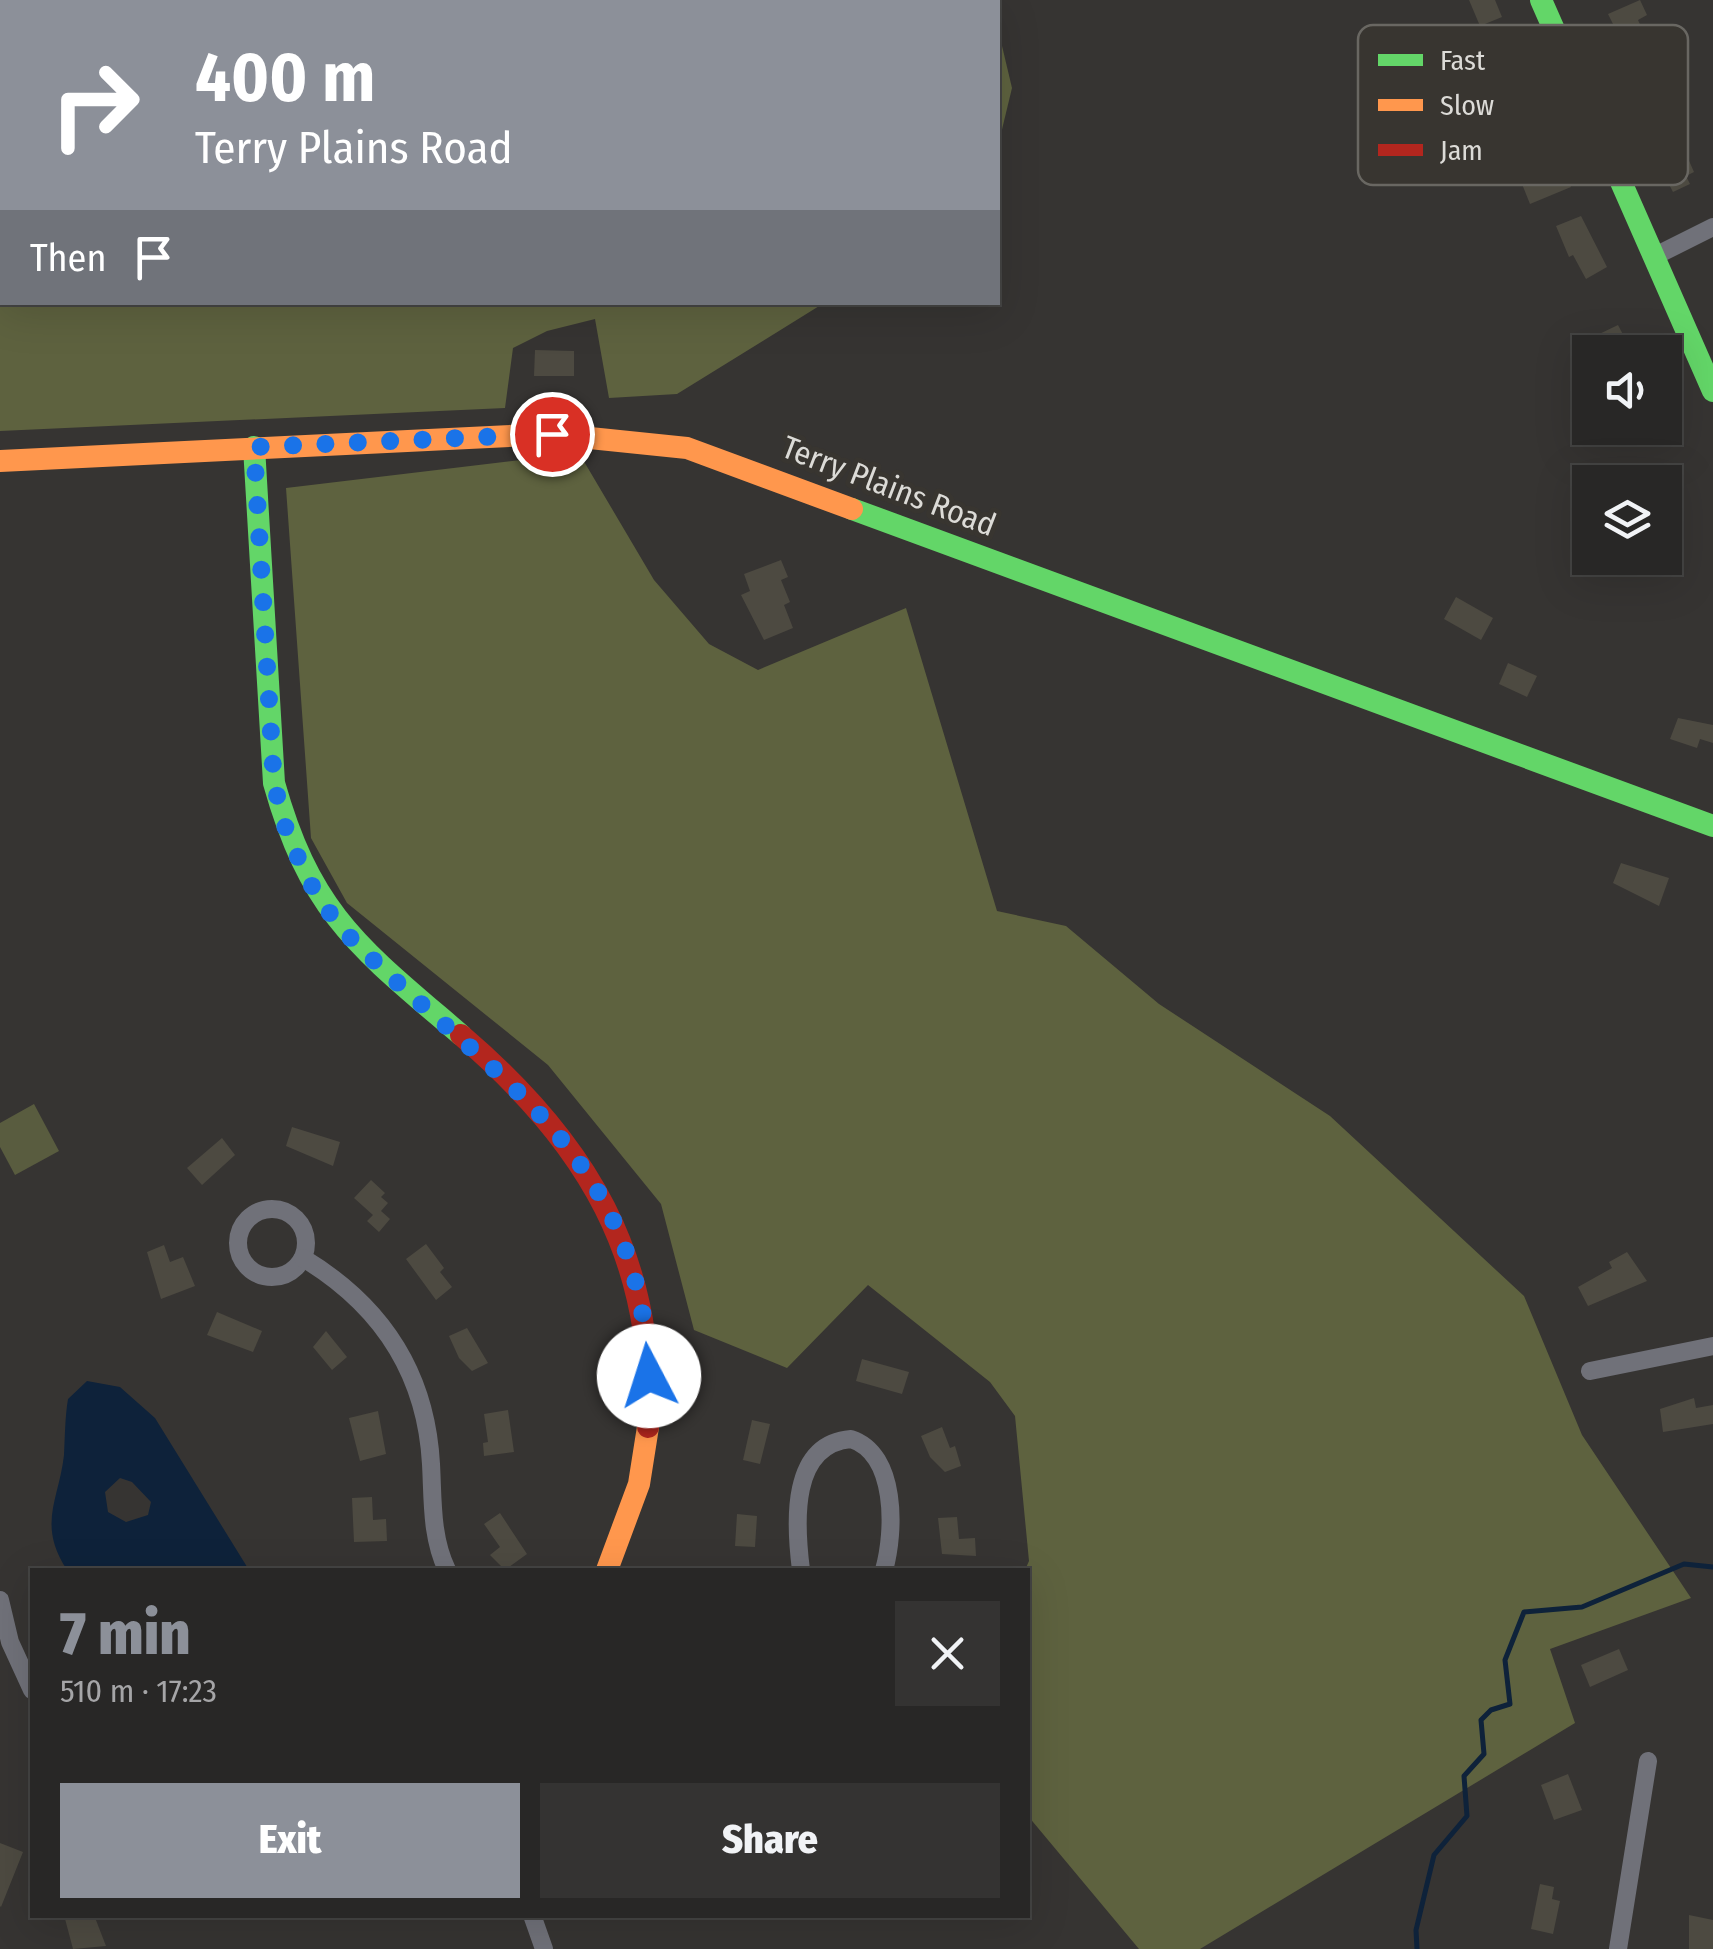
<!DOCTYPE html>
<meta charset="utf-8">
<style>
body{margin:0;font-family:"Fira Sans Condensed",sans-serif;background:#343332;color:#f1f3f6;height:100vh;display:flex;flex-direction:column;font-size:38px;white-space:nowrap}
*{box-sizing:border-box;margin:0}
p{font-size:32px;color:#a5a5a7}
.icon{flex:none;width:55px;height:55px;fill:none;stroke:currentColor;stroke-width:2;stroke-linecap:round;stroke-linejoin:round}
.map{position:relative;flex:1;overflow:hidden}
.drawer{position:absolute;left:30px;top:1568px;width:1000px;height:350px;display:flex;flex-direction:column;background:#282726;border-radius:0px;box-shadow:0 10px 40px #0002,0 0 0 2px #444443}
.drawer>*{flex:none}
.guide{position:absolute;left:0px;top:0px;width:1000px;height:305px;box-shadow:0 10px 40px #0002,0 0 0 2px #444443;background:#8c9099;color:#fff;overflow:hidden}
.tools{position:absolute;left:1572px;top:335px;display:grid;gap:20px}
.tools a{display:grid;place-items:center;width:110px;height:110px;border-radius:0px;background:#282726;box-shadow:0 10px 40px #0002,0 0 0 2px #444443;font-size:50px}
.pin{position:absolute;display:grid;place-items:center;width:85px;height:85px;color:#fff;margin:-42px;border:5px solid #fff;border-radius:50%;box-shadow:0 2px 10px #0007}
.me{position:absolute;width:110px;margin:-55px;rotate:355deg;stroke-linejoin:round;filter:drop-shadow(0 0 8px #0008)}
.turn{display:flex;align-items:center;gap:35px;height:210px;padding:0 30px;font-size:45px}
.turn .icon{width:130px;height:130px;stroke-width:2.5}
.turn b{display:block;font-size:70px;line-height:85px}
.then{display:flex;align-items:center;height:95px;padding:0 30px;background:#0003;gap:20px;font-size:38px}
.round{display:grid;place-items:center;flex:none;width:105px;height:105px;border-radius:0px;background:#343332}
.summary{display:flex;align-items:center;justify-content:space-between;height:170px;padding:0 30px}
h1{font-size:60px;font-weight:800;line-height:75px;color:#8c9099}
.primary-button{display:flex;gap:20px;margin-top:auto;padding:20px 30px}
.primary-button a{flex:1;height:115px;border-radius:0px;background:#8c9099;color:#fff;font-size:40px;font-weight:800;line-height:115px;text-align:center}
.primary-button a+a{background:#343332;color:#f1f3f6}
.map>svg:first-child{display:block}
.green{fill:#595c3f}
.forest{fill:#5e623f}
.water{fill:#0e223a;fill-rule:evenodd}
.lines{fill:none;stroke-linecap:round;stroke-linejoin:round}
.stream{stroke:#0e223a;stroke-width:5}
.building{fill:#4d4a41}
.street{stroke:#707179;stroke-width:18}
.fast{stroke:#63d668;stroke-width:22}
.slow{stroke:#ff974d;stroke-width:22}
.jam{stroke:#b3261e;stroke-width:22}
.route{stroke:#1a73e8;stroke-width:18;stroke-dasharray:0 32.4}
.labels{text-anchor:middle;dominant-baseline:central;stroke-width:10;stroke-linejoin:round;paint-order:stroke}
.street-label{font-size:32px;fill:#dcdbd7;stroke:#383530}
.key{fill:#383530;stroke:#696762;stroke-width:2.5}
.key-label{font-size:28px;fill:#dcdbd7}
</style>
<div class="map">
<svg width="1713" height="1949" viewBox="0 0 1713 1949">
<rect width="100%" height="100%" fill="#363432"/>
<path class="green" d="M34,1104l25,47 -44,24 -15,-28v-24z"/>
<g class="forest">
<path d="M0,0h549l-547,2v300l822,1 -147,91 -68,4 -14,-79 -48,12 -34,17 -8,60 -505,23z"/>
<path d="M664,0h326l1,2h-332z"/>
<path d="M998,29l14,59 -14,58z"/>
<path d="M579,453l75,127 55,64 49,26 148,-62 91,303 69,15 93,78 171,112 194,180 58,139 109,163 -141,51 25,74 -375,226h-61l-111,-133 -3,-246 4,-9 -14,-145 -25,-34 -122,-97 -81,83 -93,-38 -33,-126 -113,-139 -201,-162 -36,-65 -25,-350z"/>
</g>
<path class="water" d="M87,1381l33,6 35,31 94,152h-182c-30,-46 -8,-70 -3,-115 1,-19 1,-38 4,-56zM120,1478l12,4 19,20 -3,13 -22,7 -18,-10 -3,-20z"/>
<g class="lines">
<path class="stream" d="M1417,1949l-1,-19 18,-75 33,-39 -3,-40 20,-22 -3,-34 10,-10 19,-6 -5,-44 19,-48 58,-5 102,-43 29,3"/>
</g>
<g class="building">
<path d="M1469,0h26l7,17 -22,9z"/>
<path d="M1640,0l7,15 -9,5 8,18 -21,10 -17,-34z"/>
<path d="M1675,129l19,43 -8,4 4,8 -17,8 -26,-50z"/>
<path d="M1533,149l11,26 19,-8 8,20 -41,17 -12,-30 5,-2 -6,-16z"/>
<path d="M1581,216l26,51 -21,12 -13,-24 -4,2 -13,-31z"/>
<path d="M1618,325l14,27h-31l-8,-15z"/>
<path d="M535,350l39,1v25h-40z"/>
<path d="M1636,428h42l-35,15z"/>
<path d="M781,560l7,17 -7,3 9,22 -6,3 9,23 -29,12 -23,-45 9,-4 -6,-17z"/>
<path d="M1456,597l37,21 -12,22 -37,-21z"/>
<path d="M1508,663l29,13 -10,21 -28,-13z"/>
<path d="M1678,718l35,7v18l-13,-4 -3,9 -27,-9z"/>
<path d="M1621,863l48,15 -10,28 -46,-23z"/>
<path d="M292,1127l48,15 -7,24 -47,-20z"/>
<path d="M222,1138l13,17 -33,30 -15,-17z"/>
<path d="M371,1180l14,13 -4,4 7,6 -7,8 9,8 -11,13 -12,-11 6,-6 -19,-17z"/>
<path d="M426,1244l18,24 -4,4 12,15 -16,13 -30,-41z"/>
<path d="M164,1245l6,17 13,-5 12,29 -34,13 -14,-47z"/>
<path d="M1627,1252l20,29 -59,25 -10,-19 34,-19 -3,-6z"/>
<path d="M217,1312l45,19 -9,21 -46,-17z"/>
<path d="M467,1328l21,35 -16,8 -13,-13 -10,-22z"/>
<path d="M326,1331l21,26 -15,13 -19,-23z"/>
<path d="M862,1359l47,13 -7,22 -46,-13z"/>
<path d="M1694,1398l2,10 17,-3v19l-50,8 -3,-23z"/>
<path d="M508,1410l6,42 -30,4 -1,-13 5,-1 -4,-28z"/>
<path d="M378,1411l8,43 -26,7 -11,-43z"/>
<path d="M752,1420l18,4 -10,40 -17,-4z"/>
<path d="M942,1427l8,21 5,-2 6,20 -16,6 -15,-15 -9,-21z"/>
<path d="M372,1497l1,23 13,-1 1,22 -33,1 -2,-44z"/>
<path d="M500,1513l27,41 -22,16 -15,-15 10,-8 -16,-23z"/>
<path d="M737,1514l20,2 -2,31 -20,-1z"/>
<path d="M957,1517l2,22 16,-1 1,18 -34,-2 -4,-36z"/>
<path d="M1619,1649l9,21 -38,17 -9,-22z"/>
<path d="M1568,1774l14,36 -28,10 -13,-35z"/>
<path d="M0,1843l23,9 -22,55 -1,-1z"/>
<path d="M1540,1884l14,3 -2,12 8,2 -7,33 -22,-5z"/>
<path d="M64,1915h30l12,31 -33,3z"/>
<path d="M1689,1915l24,5v29h-24z"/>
</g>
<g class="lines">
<g class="street">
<path d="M1655,256l58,-29"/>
<circle cx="272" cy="1243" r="34"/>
<path d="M303,1258c78,47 123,114 128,206 2,36 0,73 16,106"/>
<path d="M1590,1371l123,-25"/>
<path d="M801,1570c-6,-47 -11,-126 50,-131 46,15 44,92 33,131"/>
<path d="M0,1600l10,42 22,48"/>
<path d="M532,1915l12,34"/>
<path d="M1618,1949l30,-188"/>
</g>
<g class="fast">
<path d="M1541,0l172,391"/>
<path d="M254,447l20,336c37,132 87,166 187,252"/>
<path d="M852,509l861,317"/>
</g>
<g class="slow">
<path d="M0,461l551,-27 136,14 165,61"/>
<path d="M607,1570l32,-86 9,-57"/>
</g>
<path class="jam" d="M461,1035c125,107 196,223 187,392"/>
</g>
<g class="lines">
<path class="route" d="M552,434l-298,13 20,337 14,53 27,55 24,34c142,148 301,217 310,450"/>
</g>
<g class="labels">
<g class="street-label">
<text transform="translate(889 486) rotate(21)">Terry Plains Road</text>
</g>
</g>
<rect x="1358" y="25" width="330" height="160" rx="15" class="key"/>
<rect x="1378" y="54" width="45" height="12" fill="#63d668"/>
<rect x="1378" y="99" width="45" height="12" fill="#ff974d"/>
<rect x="1378" y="144" width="45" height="12" fill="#b3261e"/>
<g class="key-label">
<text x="1440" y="70">Fast</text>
<text x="1440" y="115">Slow</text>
<text x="1440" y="160">Jam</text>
</g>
</svg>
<div class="tools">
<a><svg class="icon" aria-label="sound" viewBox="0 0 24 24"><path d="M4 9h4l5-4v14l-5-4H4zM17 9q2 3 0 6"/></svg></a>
<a><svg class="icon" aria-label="layers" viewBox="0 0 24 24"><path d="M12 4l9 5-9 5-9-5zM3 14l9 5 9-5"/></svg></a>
</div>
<div class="pin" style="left:552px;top:434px;background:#d93025"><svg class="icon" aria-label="arrive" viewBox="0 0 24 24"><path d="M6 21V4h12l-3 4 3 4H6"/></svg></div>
<svg class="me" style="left:649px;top:1376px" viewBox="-20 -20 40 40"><circle r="19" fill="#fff"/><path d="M0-13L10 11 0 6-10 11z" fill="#1a73e8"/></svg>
<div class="guide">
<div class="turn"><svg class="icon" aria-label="right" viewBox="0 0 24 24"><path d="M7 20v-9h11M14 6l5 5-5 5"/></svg><div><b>400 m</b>Terry Plains Road</div></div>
<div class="then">Then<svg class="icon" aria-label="arrive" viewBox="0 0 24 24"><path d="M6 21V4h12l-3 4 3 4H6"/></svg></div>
</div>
<section class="drawer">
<div class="summary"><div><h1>7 min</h1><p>510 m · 17:23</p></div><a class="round"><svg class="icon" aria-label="close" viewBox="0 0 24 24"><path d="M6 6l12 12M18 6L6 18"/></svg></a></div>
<div class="primary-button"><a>Exit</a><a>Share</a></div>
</section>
</div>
